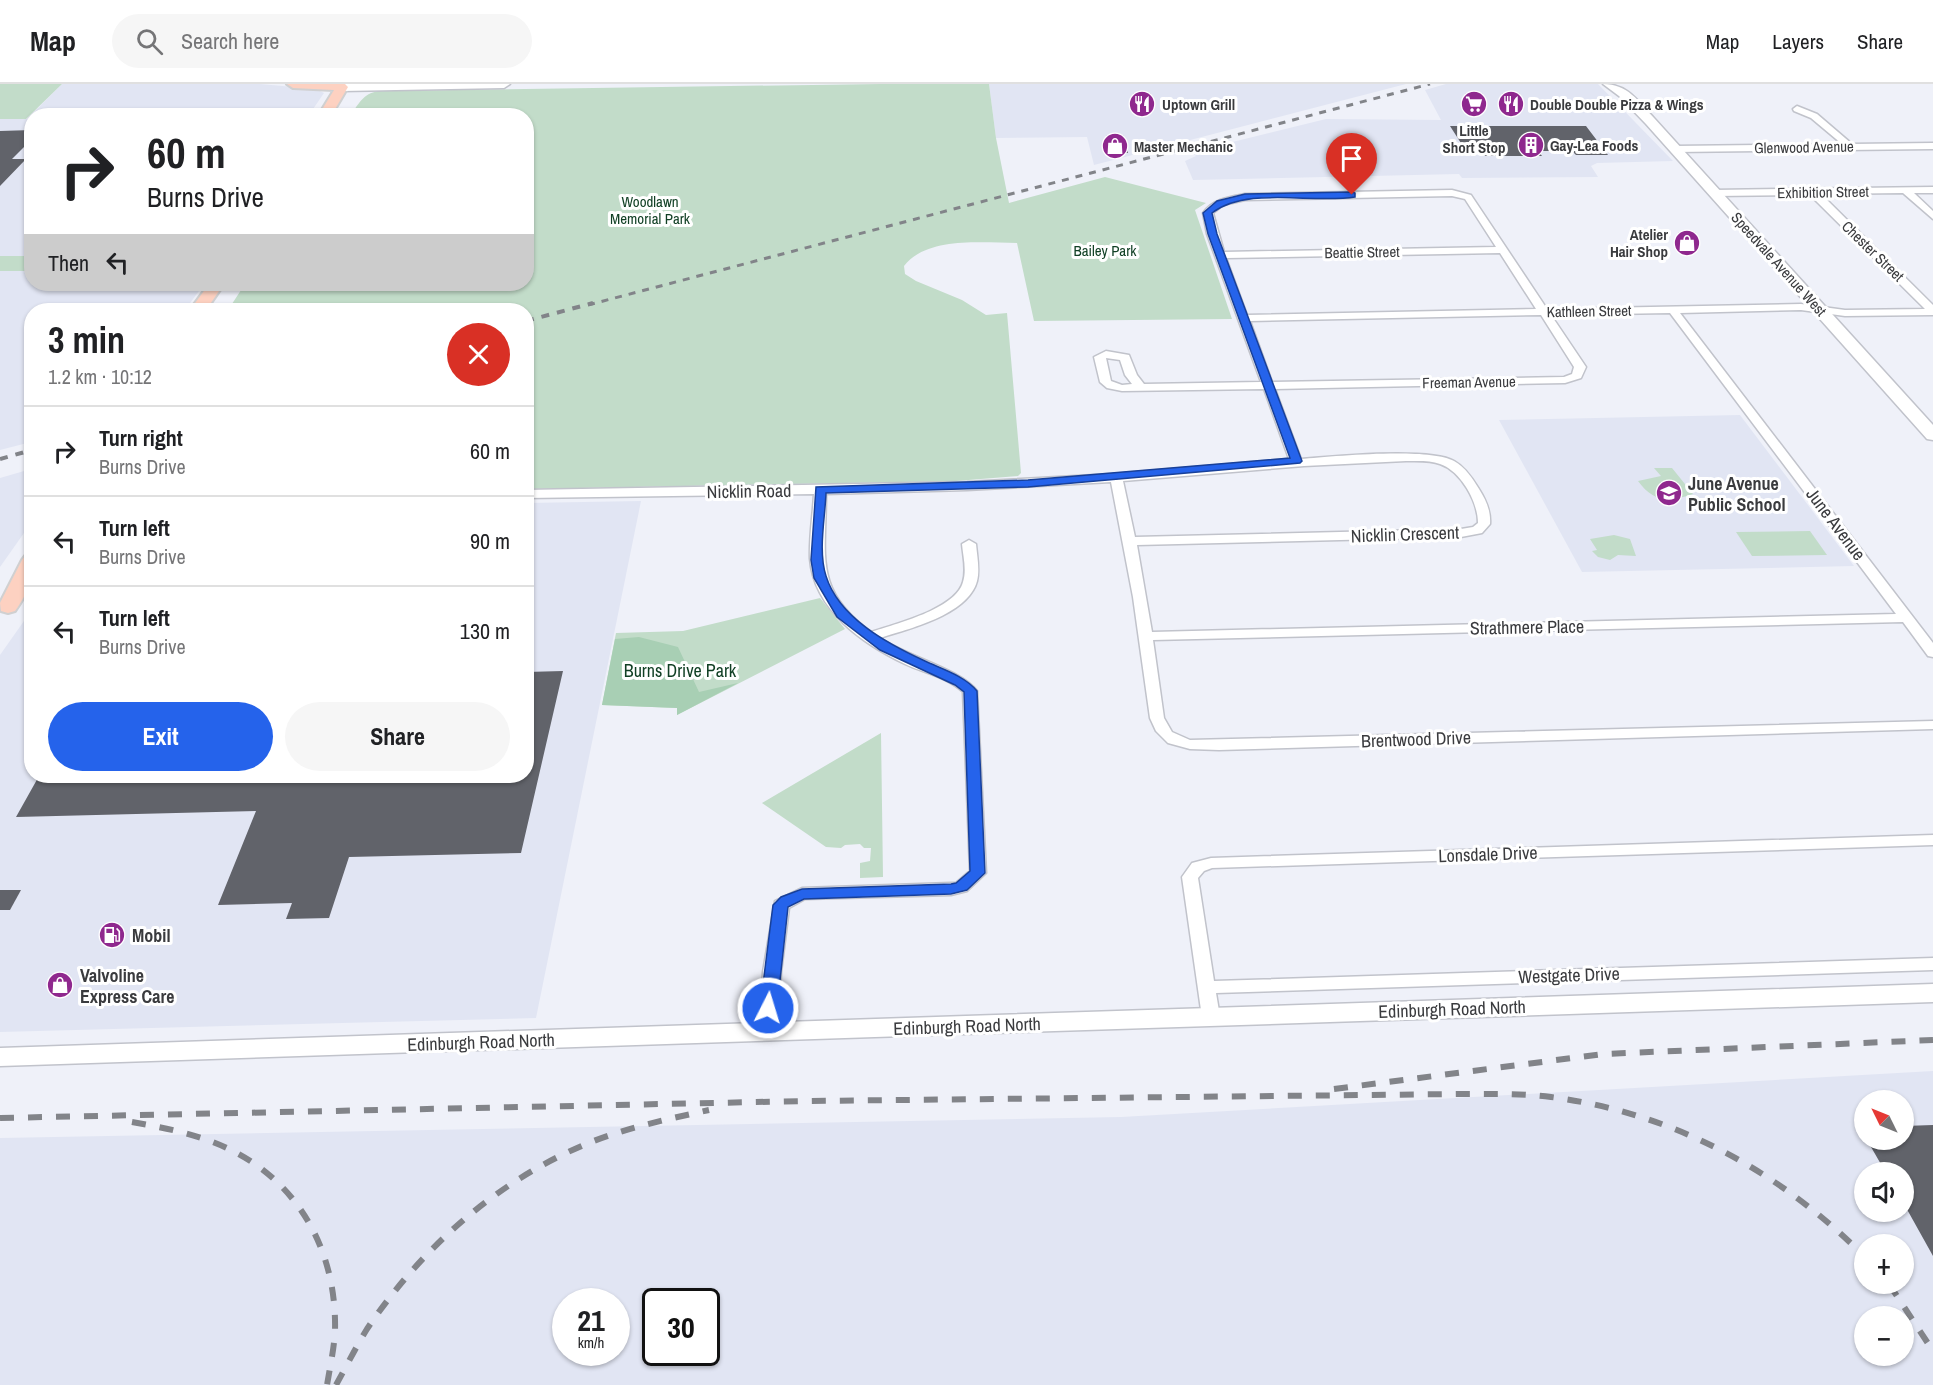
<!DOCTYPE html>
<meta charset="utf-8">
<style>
body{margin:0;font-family:"Archivo Narrow",sans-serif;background:#f6f6f6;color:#202124;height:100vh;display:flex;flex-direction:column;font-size:22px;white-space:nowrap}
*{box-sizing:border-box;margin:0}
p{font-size:20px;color:#757577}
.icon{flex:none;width:33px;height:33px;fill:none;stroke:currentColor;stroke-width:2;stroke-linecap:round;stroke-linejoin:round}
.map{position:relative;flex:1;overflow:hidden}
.panel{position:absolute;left:24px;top:219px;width:510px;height:480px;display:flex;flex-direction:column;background:#fff;border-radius:24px;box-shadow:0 2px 4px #0004}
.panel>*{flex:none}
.top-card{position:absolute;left:24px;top:24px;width:510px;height:183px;border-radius:24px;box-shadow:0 2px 4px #0004;background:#fff;color:#202124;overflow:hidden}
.needle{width:39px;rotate:313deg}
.controls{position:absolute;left:1854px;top:1006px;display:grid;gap:12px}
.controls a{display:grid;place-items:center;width:60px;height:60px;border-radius:50%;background:#fff;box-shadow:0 2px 4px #0004;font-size:30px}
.speed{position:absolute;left:552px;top:1204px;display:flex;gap:12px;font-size:30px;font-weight:700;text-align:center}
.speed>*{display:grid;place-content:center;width:78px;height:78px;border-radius:50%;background:#fff;box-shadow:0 2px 4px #0004;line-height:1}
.speed small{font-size:15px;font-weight:400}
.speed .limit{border:3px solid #111;border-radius:9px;background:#fff;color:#111}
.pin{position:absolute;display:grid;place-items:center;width:51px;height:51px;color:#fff;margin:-62px -26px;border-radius:50% 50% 50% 0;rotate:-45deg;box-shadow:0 0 6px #0007}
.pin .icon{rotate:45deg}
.me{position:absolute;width:66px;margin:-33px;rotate:5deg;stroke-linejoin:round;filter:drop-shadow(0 0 4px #0008)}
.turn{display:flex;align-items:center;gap:21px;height:126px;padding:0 24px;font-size:27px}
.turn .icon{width:78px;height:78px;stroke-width:2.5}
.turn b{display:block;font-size:42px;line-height:51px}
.then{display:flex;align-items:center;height:57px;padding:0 24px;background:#0003;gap:12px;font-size:22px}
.round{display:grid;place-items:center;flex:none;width:63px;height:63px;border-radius:32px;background:#f6f6f6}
.overview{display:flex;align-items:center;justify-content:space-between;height:102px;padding:0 24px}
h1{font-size:36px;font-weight:800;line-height:45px}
.action{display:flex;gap:12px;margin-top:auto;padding:12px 24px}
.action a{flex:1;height:69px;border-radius:36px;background:#2563eb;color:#fff;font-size:24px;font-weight:800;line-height:69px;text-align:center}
.action a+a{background:#f6f6f6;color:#202124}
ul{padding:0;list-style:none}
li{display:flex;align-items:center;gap:18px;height:90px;padding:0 24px;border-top:2px solid #e0e0e0}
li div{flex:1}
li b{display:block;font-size:22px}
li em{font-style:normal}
header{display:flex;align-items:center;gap:36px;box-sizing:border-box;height:84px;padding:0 30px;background:#fff;border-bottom:2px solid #e0e0e0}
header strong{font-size:28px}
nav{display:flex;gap:33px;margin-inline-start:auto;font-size:21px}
.search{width:420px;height:54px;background:#f6f6f6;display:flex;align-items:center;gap:15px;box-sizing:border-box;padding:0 21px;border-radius:33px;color:#757577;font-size:22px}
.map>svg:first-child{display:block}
.built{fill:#e1e5f3;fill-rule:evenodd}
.green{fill:#c2dcc9}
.forest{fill:#a8cfb4}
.building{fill:#61636a}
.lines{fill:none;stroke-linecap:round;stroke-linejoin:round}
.minor-casing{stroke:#c1c3cb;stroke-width:3}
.secondary-casing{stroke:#c1c3cb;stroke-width:3}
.primary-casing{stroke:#d0d0d1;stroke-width:4}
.minor{fill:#fff;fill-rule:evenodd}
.secondary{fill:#fff;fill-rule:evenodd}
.primary{fill:#fdd1c1;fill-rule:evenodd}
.rail-far2{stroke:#828489;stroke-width:3;stroke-dasharray:7 7;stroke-linecap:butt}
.rail-far1{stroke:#828489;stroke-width:4;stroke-dasharray:8 8;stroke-linecap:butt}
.rail{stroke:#828489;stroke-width:6;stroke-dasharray:14 14;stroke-linecap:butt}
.route{fill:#2563eb;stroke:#184099;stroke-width:1.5}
.labels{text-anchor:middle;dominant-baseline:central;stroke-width:6;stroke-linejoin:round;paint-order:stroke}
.far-poi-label{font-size:15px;font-weight:bold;fill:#3a3b3e;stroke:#fff;text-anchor:start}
.far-street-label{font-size:15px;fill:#3a3b3e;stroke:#fff}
.far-park-label{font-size:15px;fill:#114025;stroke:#fff}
.poi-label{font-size:18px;font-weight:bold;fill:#3a3b3e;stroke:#fff;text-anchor:start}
.street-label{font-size:18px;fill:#3a3b3e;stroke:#fff}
.park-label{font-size:18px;fill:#114025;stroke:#fff}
</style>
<header>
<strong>Map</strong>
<div class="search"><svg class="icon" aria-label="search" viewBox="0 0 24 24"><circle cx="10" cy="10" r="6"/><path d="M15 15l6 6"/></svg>Search here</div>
<nav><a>Map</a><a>Layers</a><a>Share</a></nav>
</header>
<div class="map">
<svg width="1933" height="1301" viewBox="0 0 1933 1301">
<rect width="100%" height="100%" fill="#eff1f9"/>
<g class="built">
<path d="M62,0h198l56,5 8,4 -15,22 -277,1v168h172l-19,26h-153l-1,132 -31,8v-331h27z"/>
<path d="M989,0h417l-312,81 -7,-28 -91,1z"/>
<path d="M1446,0h152l75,77 -76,2 -6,3 7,11 -136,1 -3,-4 -266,6 -8,-19 11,-5 -4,-4 134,-33 115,1 -16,-30z"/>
<path d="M1740,331l114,151 -272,6 -83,-152z"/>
<path d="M31,385v54l-31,44v-89z"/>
<path d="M641,417l-105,517 -536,14v-377l31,-44 1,165h494l1,-273z"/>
<path d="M1933,987v314h-1933v-247l1121,-21zM1864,1017h40v39h-40zM1864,1089h40v39h-40zM1864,1161h40v39h-40zM566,1218h50v51h-50zM656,1218h50v51h-50zM1864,1233h40v39h-40z"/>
</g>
<g class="green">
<path d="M0,0h62l-36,35h-26z"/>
<path d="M880,0h109l7,54 13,65 96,-26 101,26 -11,7 37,109 -198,2 -17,-78c-34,0 -90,-7 -113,23l1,8 11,7 46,19 24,15 21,-2 14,160 -3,3 -62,5 -429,8 -1,-179h-298l17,-26h281v-168l-175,-1c8,-12 12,-21 27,-24z"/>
<rect x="0" y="172" width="31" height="15"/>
<path d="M1654,384h18l21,26c-24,8 -39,9 -55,-13l23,-5z"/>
<path d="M1810,447l17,24 -75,1 -16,-24z"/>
<path d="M1614,451l16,4 6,17 -18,-1 -8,5 -12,-3 -6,-6 5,-1 -7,-11z"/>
<path d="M820,514l25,31 -168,86v-7l-75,-3 14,-72 67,-2z"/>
<path d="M881,649l2,144 -23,1v-15l10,-2 1,-13h-7l-4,-4 -15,1 -4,3 -15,-1 -64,-44z"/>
</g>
<path class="forest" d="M639,553l39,10 21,45 39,-9 -61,32v-7l-75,-3 13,-66z"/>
<g class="building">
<path d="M1450,42h136l22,29h-32l-4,-4h-34l4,5h-57l-3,-5h-16z"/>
<path d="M32,46v9l-20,20h14l-26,27v-55z"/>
<path d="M1124,55l4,14h-21l-4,-13z"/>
<path d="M563,587l-42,182 -172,4 -20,61 -43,1 6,-16 -74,2 38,-94 -240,6 23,-41h487v-104z"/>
<path d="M0,806h21l-11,20h-10z"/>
<path d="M1933,1041v131l-29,-52v-31h-18l-19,-33h37v-14z"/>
</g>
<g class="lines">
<g class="minor-casing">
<g id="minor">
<path d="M1797,22l20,8 35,30 81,-1v6l-258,3 -5,-3 5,-3 167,-2 -31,-26 -17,-7 -1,-2z"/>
<path d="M1933,103v6h-19l19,18v8l-30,-26 -82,1 112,111v10l-88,1 -44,-6 -121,3 253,330v14l-5,-1 -25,-34 -750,18 11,78 8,14 18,8 743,-19v8l-714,21 -29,-1 -22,-6 -12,-12 -6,-13 -17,-121 -22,-115 -144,8 -141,4c0,62 -13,96 45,138 24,-8 85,-23 92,-50 4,-12 0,-26 -1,-38l7,-4 7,4c1,12 4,26 1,37 -9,34 -69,48 -97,57 26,18 80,31 97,53l9,182 -19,18 -16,4 -146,4 -16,9 -8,64 -3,60 -3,5 -6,2 -6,-2 -3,-5 3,-60 12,-71 27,-13 149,-5h5l14,-12 -7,-179c-16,-15 -39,-19 -58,-28 -42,-20 -91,-54 -95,-105 -1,-22 3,-44 4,-65l-288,4v-8l441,-8 146,-8 176,-15 -25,-70 -142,2 -15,-3 -7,-6 -6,-25 12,-6 23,4 8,20 7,9 117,-2 -54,-148 -4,-21c10,-14 26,-16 42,-19l207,-4 19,5 76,114 254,-5 44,6 80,-1 -115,-114 -96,1 -5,-3 5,-3zM1452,112l13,3 31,48 -272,5 -11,-39 10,-8 22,-5zM1500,169l36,56 -289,6 -21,-57zM1670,229l226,301 -744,18 -15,-87 324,-8 21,-4 8,-9c1,-13 -4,-24 -11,-35 -6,-10 -14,-22 -25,-28 -24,-14 -121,-5 -153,-2l-26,-70 290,-6 16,-5 5,-11 -35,-52zM1541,231l33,52 -2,7 -8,3 -292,5 -22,-61zM1106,274l14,2 5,15 7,9 -10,1 -11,-4zM1406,377c11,0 24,-1 34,3 21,7 38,38 38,59l-5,4 -12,2 -326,8 -12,-56 181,-15z"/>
<path d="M1933,751v10l-721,23 -8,3 -6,7 16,103 719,-23v12l-717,23 4,24 -3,5 -6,1 -6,-1 -3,-5 -20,-140 10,-14 19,-5z"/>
</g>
</g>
<g class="secondary-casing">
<g id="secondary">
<path d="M510,0l-6,4 -162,3 -6,-4 4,-3z"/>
<path d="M1603,0c25,0 35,17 51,34l279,307v15l-6,-1 -281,-315 -27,-28z"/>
<path d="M1933,900v18l-1933,64v-18z"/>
</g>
</g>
<g class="primary-casing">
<g id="primary">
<path d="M287,0h58l3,3 -17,29h-13l16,-26 -41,-2z"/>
<path d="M209,200h15l-18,26h-16z"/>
<path d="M32,470c0,25 -2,36 -17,57l-7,2 -7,-2 -1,-8 22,-43 3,-4z"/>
</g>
</g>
<use href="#minor" class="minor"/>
<use href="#secondary" class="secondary"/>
<use href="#primary" class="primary"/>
<path class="rail-far2" d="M588,221l842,-221"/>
<g class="rail-far1">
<path d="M526,237l67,-18"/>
<path d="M0,375l32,-9"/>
</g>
<g class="rail">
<path d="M1334,1005l269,-35 330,-14"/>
<path d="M0,1034l805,-17 654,-7c31,0 61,-1 92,3 122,16 227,73 313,159"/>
<path d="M132,1038c33,6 66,12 97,27 71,34 108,104 106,182 -1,18 -5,36 -8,54"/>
<path d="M1889,1200l44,67"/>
<path d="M336,1301c10,-18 20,-38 31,-56 55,-82 132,-150 224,-187 38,-15 78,-23 118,-32"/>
</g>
</g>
<path class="route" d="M1352,108l3,1v4c-43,7 -108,-11 -143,16l5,21 85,227 -2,2 -272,24 -202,6c-1,26 -8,58 0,83 13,42 62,68 99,85 17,8 40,15 52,30l8,182 -18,17 -16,4 -147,5 -16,8 -11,101 -3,4h-11l-3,-4 13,-103 8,-8 21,-8 149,-5 5,-1 14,-12 -6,-179 -9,-7 -75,-35 -43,-33 -23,-39 -3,-18 5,-73 212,-7 262,-22 -82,-224 -5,-21 14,-12 28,-7z"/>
<defs>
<g id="restaurant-disc" transform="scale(1.35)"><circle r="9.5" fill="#8f288e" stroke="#fff"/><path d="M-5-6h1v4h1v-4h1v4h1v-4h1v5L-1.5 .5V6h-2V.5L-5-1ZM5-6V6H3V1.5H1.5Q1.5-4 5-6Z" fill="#fff"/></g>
<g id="supermarket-disc" transform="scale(1.35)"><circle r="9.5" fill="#8f288e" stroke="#fff"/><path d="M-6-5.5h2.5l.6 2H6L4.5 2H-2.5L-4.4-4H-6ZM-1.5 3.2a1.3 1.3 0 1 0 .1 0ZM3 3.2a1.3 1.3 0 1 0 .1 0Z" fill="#fff"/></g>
<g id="building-disc" transform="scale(1.35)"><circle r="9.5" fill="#8f288e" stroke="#fff"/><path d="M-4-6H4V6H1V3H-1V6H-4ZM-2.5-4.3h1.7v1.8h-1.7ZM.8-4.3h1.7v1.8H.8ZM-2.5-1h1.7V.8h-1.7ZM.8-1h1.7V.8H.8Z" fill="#fff"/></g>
<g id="shop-disc" transform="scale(1.35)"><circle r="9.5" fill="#8f288e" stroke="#fff"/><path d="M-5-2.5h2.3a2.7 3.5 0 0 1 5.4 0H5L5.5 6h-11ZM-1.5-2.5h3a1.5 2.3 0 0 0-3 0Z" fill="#fff"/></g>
<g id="school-disc" transform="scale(1.35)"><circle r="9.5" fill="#8f288e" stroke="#fff"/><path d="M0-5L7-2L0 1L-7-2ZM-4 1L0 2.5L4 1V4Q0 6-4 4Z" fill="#fff"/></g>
<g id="fuel-disc" transform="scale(1.35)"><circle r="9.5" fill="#8f288e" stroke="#fff"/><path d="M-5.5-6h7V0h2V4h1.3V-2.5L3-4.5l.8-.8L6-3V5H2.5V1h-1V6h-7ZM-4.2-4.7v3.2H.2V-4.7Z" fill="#fff"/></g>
</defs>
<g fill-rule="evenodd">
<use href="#restaurant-disc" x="1142" y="20"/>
<use href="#supermarket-disc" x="1474" y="20"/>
<use href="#restaurant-disc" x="1511" y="20"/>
<use href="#building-disc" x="1531" y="61"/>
<use href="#shop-disc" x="1115" y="62"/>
<use href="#shop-disc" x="1687" y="159"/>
<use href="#school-disc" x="1669" y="409"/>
<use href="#fuel-disc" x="112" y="851"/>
<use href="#shop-disc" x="60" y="901"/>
</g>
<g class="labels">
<g class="far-poi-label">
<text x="1162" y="20">Uptown Grill</text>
<text x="1530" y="20">Double Double Pizza &amp; Wings</text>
<text x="1474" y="46" text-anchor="middle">Little<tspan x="1474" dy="17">Short Stop</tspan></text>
<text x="1550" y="61">Gay-Lea Foods</text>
<text x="1134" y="62">Master Mechanic</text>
<text x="1668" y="150" text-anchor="end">Atelier<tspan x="1668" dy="17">Hair Shop</tspan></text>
</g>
<g class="far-street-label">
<text transform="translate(1804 63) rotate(-1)">Glenwood Avenue</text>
<text transform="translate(1823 108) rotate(-1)">Exhibition Street</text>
<text transform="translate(1873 167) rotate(44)">Chester Street</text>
<text transform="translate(1362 168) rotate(-1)">Beattie Street</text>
<text transform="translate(1779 180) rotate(48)">Speedvale Avenue West</text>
<text transform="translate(1589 227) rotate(-1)">Kathleen Street</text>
<text transform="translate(1469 298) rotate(-1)">Freeman Avenue</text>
</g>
<g class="far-park-label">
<text x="650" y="117">Woodlawn<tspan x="650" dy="17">Memorial Park</tspan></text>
<text x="1105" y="166">Bailey Park</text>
</g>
<g class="poi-label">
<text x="1688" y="399">June Avenue<tspan x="1688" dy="21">Public School</tspan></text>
<text x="132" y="851">Mobil</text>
<text x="80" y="891">Valvoline<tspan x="80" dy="21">Express Care</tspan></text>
</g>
<g class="street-label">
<text transform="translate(749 407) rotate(-1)">Nicklin Road</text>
<text transform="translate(1836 440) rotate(53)">June Avenue</text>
<text transform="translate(1405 450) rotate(-2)">Nicklin Crescent</text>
<text transform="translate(1527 543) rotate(-1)">Strathmere Place</text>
<text transform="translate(1416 655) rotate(-2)">Brentwood Drive</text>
<text transform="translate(1488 770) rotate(-2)">Lonsdale Drive</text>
<text transform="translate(1569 891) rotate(-2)">Westgate Drive</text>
<text transform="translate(1452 925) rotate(-2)">Edinburgh Road North</text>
<text transform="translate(967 942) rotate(-2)">Edinburgh Road North</text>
<text transform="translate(481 958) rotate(-2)">Edinburgh Road North</text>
</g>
<g class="park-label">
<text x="680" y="586">Burns Drive Park</text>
</g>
</g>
</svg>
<div class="controls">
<a><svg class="needle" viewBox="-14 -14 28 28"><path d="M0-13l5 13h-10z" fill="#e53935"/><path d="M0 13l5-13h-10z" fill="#757577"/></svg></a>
<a><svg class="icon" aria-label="sound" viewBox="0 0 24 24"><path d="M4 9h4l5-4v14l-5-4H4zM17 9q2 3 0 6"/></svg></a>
<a>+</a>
<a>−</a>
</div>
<div class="speed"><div>21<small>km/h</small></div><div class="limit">30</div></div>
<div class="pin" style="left:1352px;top:111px;background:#d93025"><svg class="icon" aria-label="arrive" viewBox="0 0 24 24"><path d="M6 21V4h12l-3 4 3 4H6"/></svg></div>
<svg class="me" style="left:768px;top:924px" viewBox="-20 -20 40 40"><circle r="17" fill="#2563eb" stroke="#fff" stroke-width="3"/><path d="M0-11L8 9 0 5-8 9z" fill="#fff"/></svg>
<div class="top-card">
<div class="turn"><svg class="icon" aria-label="right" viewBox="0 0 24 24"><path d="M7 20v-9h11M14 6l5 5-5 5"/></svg><div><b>60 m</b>Burns Drive</div></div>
<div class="then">Then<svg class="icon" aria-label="left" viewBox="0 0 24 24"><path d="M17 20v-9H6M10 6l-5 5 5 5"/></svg></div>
</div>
<section class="panel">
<div class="overview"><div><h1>3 min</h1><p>1.2 km · 10:12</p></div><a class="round" style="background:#d93025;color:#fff"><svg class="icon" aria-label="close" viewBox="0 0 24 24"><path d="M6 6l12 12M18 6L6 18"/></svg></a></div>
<ul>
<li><svg class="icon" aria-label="right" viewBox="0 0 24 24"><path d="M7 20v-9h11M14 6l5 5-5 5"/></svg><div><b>Turn right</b><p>Burns Drive</p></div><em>60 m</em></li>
<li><svg class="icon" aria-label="left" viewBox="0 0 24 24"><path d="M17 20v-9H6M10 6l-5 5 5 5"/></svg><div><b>Turn left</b><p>Burns Drive</p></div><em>90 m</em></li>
<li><svg class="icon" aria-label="left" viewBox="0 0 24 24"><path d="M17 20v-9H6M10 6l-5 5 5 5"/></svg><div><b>Turn left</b><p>Burns Drive</p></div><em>130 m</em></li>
</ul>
<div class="action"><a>Exit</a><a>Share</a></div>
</section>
</div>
